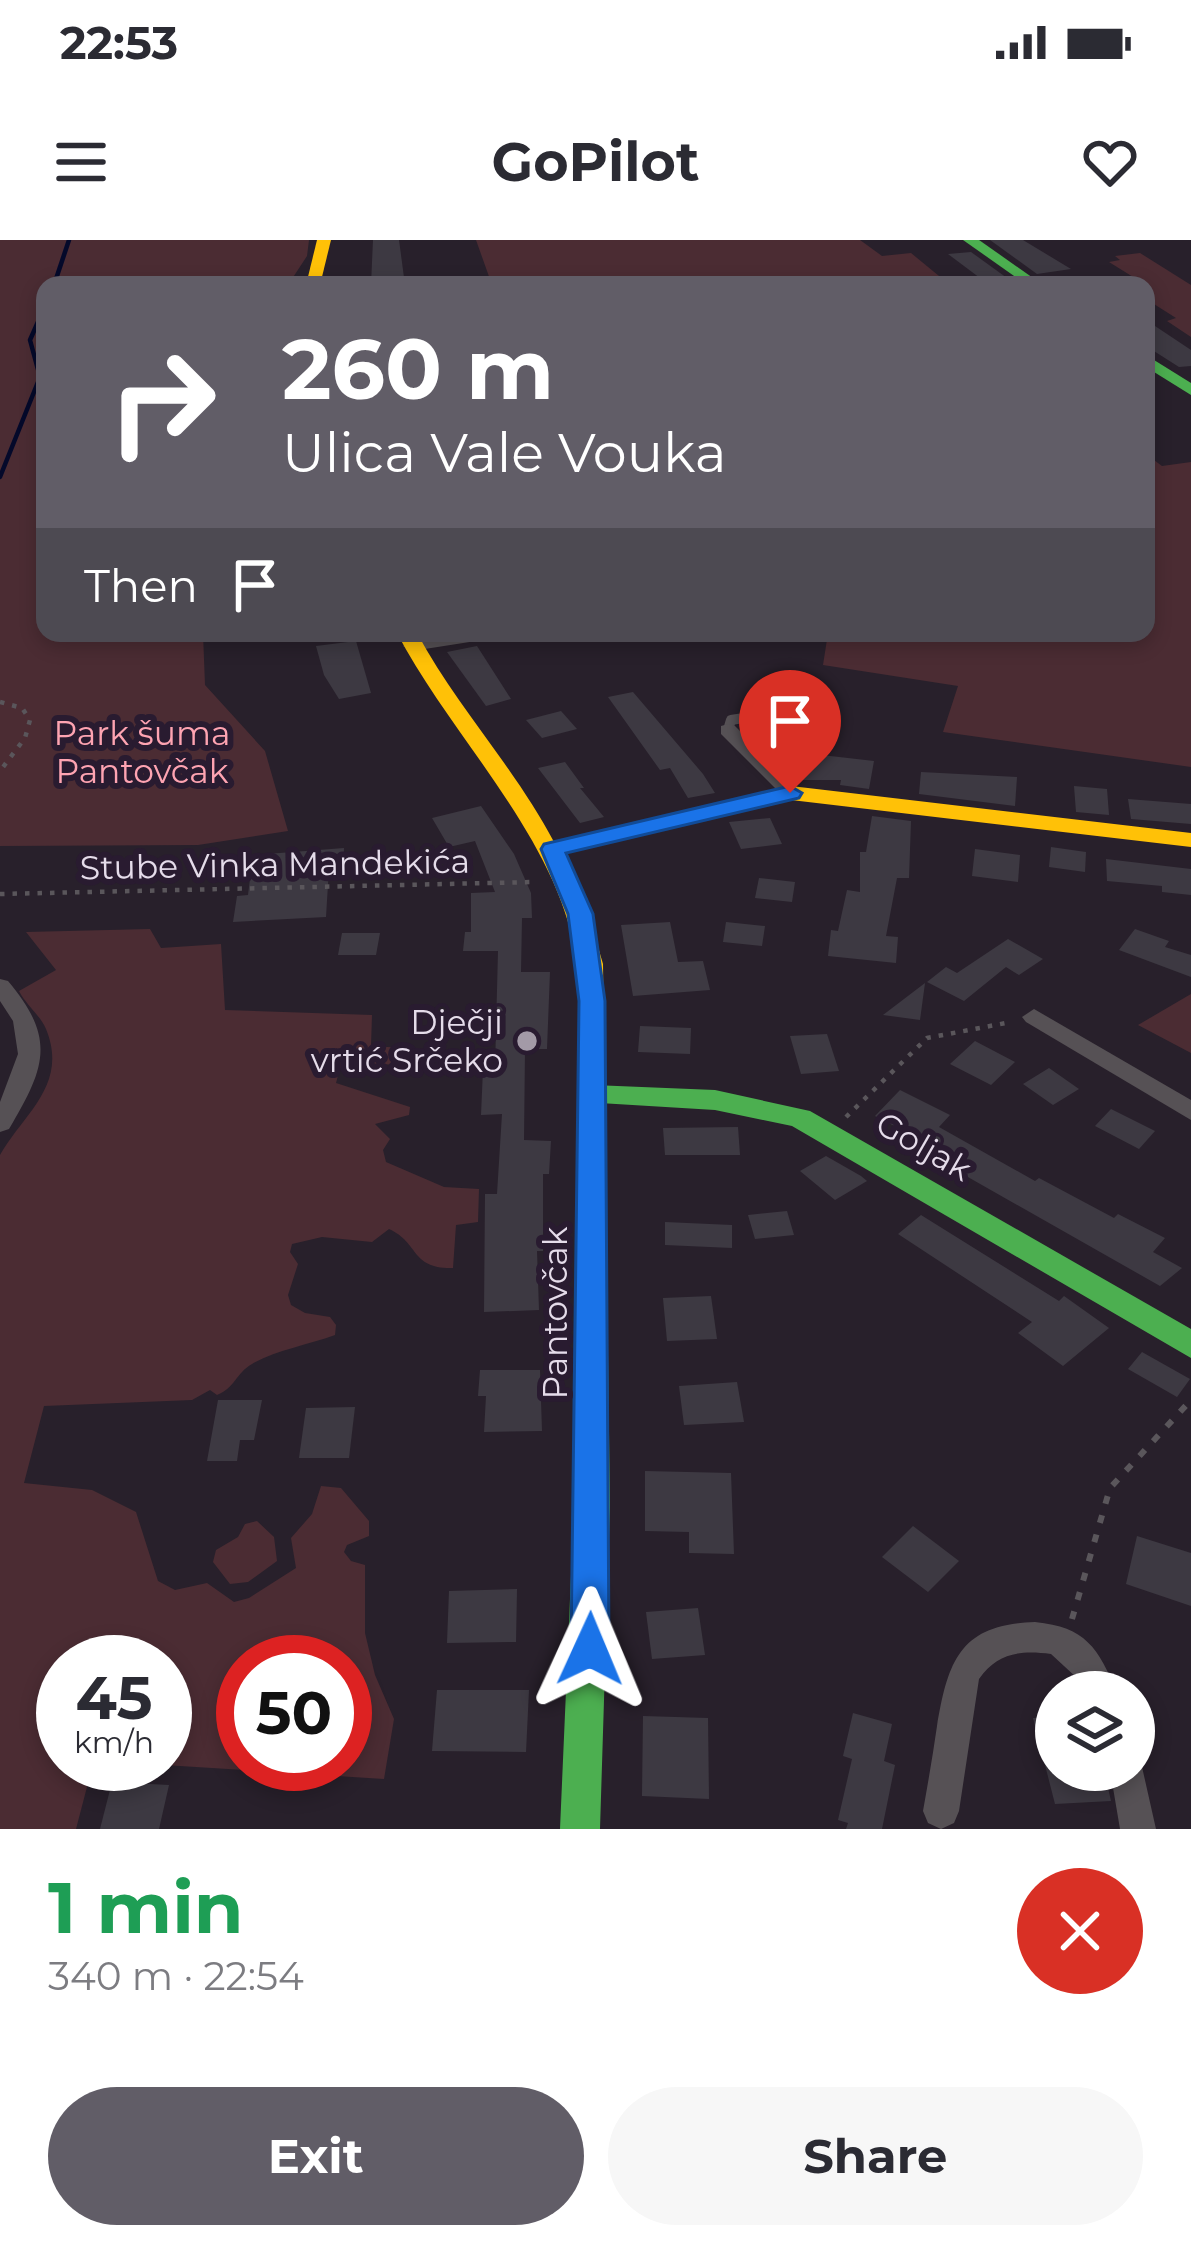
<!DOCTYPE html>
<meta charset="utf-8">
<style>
body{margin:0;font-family:Montserrat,sans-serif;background:#f7f7f7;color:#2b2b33;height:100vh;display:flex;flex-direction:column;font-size:45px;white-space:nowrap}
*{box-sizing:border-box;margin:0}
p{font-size:39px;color:#7c7c81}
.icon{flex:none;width:66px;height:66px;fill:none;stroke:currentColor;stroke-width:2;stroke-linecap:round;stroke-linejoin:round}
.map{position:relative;height:1589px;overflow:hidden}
.side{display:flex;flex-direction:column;background:#fff;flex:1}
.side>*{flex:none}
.top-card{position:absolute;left:36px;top:36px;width:1119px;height:366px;border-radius:24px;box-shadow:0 6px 18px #0003;background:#615d67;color:#fff;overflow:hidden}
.tools{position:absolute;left:1035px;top:1431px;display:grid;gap:24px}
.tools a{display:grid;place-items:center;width:120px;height:120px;border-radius:50%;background:#fff;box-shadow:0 6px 18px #0003;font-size:60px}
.speed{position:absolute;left:36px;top:1395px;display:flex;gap:24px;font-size:60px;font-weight:700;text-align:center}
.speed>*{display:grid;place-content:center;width:156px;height:156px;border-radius:50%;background:#fff;box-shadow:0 6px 18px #0003;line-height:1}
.speed small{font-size:30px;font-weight:400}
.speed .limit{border:18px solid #d22;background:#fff;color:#111}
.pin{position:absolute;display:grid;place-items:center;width:102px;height:102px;color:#fff;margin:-123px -51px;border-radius:50% 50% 50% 0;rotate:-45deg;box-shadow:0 0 12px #0007}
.pin .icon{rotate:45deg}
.me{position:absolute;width:132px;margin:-66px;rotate:1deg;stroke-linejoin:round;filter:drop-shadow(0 0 9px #0008)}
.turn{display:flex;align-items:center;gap:42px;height:252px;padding:0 48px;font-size:54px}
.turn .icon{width:156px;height:156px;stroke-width:2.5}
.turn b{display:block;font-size:84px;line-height:102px}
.then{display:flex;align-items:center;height:114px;padding:0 48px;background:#0003;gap:24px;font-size:45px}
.round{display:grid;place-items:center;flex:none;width:126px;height:126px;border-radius:63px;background:#f7f7f7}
.overview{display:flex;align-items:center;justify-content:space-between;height:204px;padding:0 48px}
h1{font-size:72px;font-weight:700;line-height:90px;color:#1e9e55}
.cta{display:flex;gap:24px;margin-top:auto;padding:24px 48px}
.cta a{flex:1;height:138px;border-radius:72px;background:#615d67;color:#fff;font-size:48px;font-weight:700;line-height:138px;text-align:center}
.cta a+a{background:#f7f7f7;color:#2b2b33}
.status{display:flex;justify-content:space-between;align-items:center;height:84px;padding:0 60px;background:#fff;direction:ltr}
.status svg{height:33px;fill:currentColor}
header{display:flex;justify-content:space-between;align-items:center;height:156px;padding:0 48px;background:#fff;font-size:54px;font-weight:700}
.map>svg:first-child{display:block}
.green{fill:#4b2c33;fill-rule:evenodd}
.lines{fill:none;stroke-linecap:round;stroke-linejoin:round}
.stream{stroke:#04092a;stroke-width:4.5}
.building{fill:#3d3942}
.path-far1{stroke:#5a565b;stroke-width:4.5;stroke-dasharray:4.5 8;stroke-linecap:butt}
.path{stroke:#5a565b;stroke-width:6;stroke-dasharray:8 12;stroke-linecap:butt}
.lane{stroke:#565155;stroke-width:10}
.street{fill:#565155;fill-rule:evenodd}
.fast{fill:#4caf50;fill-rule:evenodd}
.slow{fill:#ffc107;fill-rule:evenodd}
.route{fill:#1a73e8;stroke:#114b97;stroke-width:3}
.poi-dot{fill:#a39aa7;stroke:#291b30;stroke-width:4.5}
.labels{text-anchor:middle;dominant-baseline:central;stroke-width:12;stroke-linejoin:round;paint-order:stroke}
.park-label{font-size:33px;fill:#fea4b2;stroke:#291b30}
.street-label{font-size:33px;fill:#e5dcea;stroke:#291b30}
.poi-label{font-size:33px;fill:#e5dcea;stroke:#291b30;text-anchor:end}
</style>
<div class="status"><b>22:53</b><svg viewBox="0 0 49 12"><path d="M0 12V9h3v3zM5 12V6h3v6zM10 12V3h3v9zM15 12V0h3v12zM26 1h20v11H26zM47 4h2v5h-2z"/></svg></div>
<header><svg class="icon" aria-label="menu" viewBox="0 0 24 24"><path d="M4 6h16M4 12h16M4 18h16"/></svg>GoPilot<svg class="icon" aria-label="heart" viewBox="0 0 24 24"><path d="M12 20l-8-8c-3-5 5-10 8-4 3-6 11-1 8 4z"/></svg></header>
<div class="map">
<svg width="1191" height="1589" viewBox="0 0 1191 1589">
<rect width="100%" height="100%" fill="#28202b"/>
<g class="green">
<path d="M0,0h309l-2,16 -19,29h-243v348h158l2,52 60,66 23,80 -90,14 -198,1z"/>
<path d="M476,0h384l22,16 29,-3 39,32h-458z"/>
<path d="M1140,13l51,32v52l-24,-16 9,-3 -30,-19v-14l-37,-23 11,-2 -5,-4z"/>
<path d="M1146,214l16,12 29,-4v305l-248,-35 15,-46 -135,-21 5,-32 132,6 -2,-6h188z"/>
<path d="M150,689l11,19 60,-4 4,66 147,5 -1,31 50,3 -1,17 -62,-3 -18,5 -4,15 74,24 -1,8 -34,9 15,15 -7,11 3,12 58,25 35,2 -1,33 -22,3 -3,43c-43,1 -33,-25 -64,-39l-17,13 -50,-5 -30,7 -2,8 8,12 -10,31 3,10 14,8 25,4 6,8 -1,10c-27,10 -59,15 -83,29 -16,9 -17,24 -35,31l-7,-5 -18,10 -148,6 -20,77 68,7 44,22 22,69 17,9 32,-7 27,19 15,-4 47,-30 -5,-30 21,-24 9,-28 20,2 28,33v15l-22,9 -3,7 7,9 14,4v68l10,42 19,44 -10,60 -236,-15h17v-102h-102v102h30l-17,65h-76v-674c23,-41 69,-70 46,-126 -6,-14 -20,-24 -27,-38l37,-21 -30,-38zM243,1422h102v102h-102z"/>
<path d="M1191,754v59l-53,-28z"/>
<path d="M257,1281l17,16 3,24 -29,21 -18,2 -17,-22 3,-12 22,-13 7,-13z"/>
</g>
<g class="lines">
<g class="stream">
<path d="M54,45l15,-45"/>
<path d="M0,237l40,-100 -10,-37 15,-34"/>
</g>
</g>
<g class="building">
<path d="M373,0h26l6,45h-34z"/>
<path d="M990,0h33l48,29 -34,5z"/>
<path d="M971,12l36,26 -23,3 -36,-27z"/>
<path d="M1146,80l45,30v16l-12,1 -33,-21z"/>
<path d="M356,401l15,52 -32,6 -15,-24 -8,-29z"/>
<path d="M477,406l34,53 -25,7 -39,-54z"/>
<path d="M633,452l70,82 12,19 -27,5 -18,-30 -10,2 -52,-73z"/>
<path d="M561,471l16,18 -35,9 -16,-18z"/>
<path d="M806,500l7,14 61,7 -5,28 -29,-4 1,-5h-46l-20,-37 16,3z"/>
<path d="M565,522l19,26h-4l24,29 -24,6 -42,-55z"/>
<path d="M921,532l96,5 -2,29 -96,-12z"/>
<path d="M1074,546l33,3 2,26 -33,-3z"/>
<path d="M1128,559l63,5v20l-60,-5z"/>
<path d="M481,566l33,48 17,39 1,25h-10l-1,54h29l-3,77h-22l-1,91 27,1 -2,33h-6v77h-6l2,59 -55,2 1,-118h12l5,-80 -21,1 2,-46h12l3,-118h-35l2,-19h6v-39l24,-1 -20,-51 -26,6 -17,-29z"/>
<path d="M872,576l39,5 -2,57h-12l-11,58 12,1 -2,26 -68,-7 3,-26 7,1 9,-41 13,2v-40h6z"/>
<path d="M770,578l12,26 -41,5 -12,-27z"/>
<path d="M1051,607l35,5 -1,20 -36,-5z"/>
<path d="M344,608l-1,20h-14l-3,49 -93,5 4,-26 11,-1 5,-40z"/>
<path d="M975,609l45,6 -2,27 -46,-6z"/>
<path d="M1106,619l85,10v26l-29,-3v-6l-55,-5z"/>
<path d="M759,638l36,4 -3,20 -37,-4z"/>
<path d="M670,682l8,40 25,-1 7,29 -77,6 -12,-71z"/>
<path d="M726,682l39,4 -3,20 -39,-4z"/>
<path d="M1135,689l34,12 -4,6 26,8v22l-72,-27z"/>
<path d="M342,693h38l-4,22h-38z"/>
<path d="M1008,699l35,20 -24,16 -13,-8 -42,34 -37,-19 19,-15 11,6z"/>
<path d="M925,743l-5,37 -37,-5z"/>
<path d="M640,786l51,2 -1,26 -52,-2z"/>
<path d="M827,794l12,37 -38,3 -11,-38z"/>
<path d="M975,801l40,21 -24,23 -41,-21z"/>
<path d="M1049,828l30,21 -26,16 -30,-21z"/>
<path d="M900,850l50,25 -11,12 96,54 4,-3 75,40 4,-4 47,24 -12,14 29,16 -22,18 -215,-122 8,-8 -78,-40z"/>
<path d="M1111,869l44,22 -16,18 -44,-23z"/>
<path d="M738,887l2,28h-75l-2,-27z"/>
<path d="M826,916l35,20 6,5 -32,19 -35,-29z"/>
<path d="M787,971l7,24 -39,4 -7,-24z"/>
<path d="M921,975l138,86 5,-5 45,32 -46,38 -45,-33 14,-11 -134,-88z"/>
<path d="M665,982l67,3v23l-67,-3z"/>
<path d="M711,1056l6,43 -50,2 -4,-43z"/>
<path d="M1142,1112l48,27 -13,18 -49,-28z"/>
<path d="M480,1130h60l2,61 -58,1 2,-36h-8z"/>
<path d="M737,1142l7,40 -60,3 -5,-39z"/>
<path d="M218,1160h44l-8,40h-14l-3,21h-30z"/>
<path d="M355,1167l-6,51h-50l7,-50z"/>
<path d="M645,1231l86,2 3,81 -45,-1v-21l-44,-1z"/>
<path d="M913,1286l46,35 -31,31 -46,-35z"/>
<path d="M1137,1296l54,17v53l-65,-22z"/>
<path d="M517,1349l-1,53 -69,1 2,-52z"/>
<path d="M698,1368l7,47 -53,4 -6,-47z"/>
<path d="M437,1450h92l-3,62 -94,-1z"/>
<path d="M853,1473l39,11 -8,37 11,4 -13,64h-36l2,-6 -10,-3 14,-61 -9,-3z"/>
<path d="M643,1476l65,2 1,81 -67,-3z"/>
<path d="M1056,1477v53h48l7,31 -56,3 -22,-86z"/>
<path d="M112,1542l57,3 -10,44h-59z"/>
</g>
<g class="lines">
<g class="path-far1">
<path d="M0,462l22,6 8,12 -5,18 -25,33"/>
<path d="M0,654l534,-12"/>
<path d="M846,877l81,-79 84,-16"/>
</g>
<path class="path" d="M1072,1379l38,-131 81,-88"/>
<path class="lane" d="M728,490l3,-10 50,-8 10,24"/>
<g class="street">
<path d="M461,393h43l-9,5 -83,13 -9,-5 9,-5z"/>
<path d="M728,484l7,2 63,63v8h-14l-63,-63v-8z"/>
<path d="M0,739l8,2c49,58 37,87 1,148l-9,3v-30l18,-48 -5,-33 -13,-20z"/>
<path d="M1034,769l157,91v20l-165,-98 -4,-5z"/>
<path d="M1035,1382c51,5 63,26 82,70h-34l-6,-14 -26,-24c-31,-4 -54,-1 -72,25l-20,132 -5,12 -13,6 -13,-6 -5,-12c5,-28 10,-57 14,-85 11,-65 23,-102 98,-104z"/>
<path d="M1134,1515l6,3 16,71h-36l-10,-59h24z"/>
</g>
<g class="fast">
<path d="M963,0h16l64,45h-16z"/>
<path d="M1146,115l45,28v12l-45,-28z"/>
<path d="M593,845l122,5 95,21 381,218v29l-399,-232 -77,-16 -132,-8 -4,-7z"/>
<path d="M591,874l14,10 5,383 -10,322h-40l14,-322 3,-383z"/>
</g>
<g class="slow">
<path d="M317,0h14l-11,45h-14z"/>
<path d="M397,393h20c40,74 98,135 137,209l237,-56 400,47v14l-400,-47 -230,54 23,45 19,65 2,160 -14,10 -14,-10c0,-52 6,-107 0,-158 -13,-122 -125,-227 -180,-333z"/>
</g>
</g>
<path class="route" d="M790,546l12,7 -3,5 -233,55 27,61 12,87 4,648 -6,13 -13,5 -14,-5 -5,-13 8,-648 -11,-87 -27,-65 3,-5z"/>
<circle class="poi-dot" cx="527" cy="801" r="12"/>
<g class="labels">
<g class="park-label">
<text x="142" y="493">Park šuma<tspan x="142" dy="38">Pantovčak</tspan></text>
</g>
<g class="street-label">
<text transform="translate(275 624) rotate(-1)">Stube Vinka Mandekića</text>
<text transform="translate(924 906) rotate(30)">Goljak</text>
<text transform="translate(555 1073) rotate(-90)">Pantovčak</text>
</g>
<g class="poi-label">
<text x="503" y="782">Dječji<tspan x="503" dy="38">vrtić Srčeko</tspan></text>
</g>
</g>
</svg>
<div class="tools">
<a><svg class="icon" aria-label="layers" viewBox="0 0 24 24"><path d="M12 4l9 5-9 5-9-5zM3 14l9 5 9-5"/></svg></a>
</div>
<div class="speed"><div>45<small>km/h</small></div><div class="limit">50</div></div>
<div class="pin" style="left:790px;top:553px;background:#d93025"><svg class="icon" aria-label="arrive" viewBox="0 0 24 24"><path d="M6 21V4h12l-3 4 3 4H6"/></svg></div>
<svg class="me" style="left:590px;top:1409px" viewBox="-20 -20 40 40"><path d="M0-17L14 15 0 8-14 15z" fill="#1a73e8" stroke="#fff" stroke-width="4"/></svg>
<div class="top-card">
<div class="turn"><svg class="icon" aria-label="right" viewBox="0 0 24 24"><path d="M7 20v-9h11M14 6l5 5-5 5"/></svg><div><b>260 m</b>Ulica Vale Vouka</div></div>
<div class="then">Then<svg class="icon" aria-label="arrive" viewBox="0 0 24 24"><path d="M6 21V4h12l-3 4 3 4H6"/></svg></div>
</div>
</div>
<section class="side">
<div class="overview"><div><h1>1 min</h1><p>340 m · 22:54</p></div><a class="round" style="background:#d93025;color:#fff"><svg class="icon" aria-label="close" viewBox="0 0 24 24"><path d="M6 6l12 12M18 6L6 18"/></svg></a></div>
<div class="cta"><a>Exit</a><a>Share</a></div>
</section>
